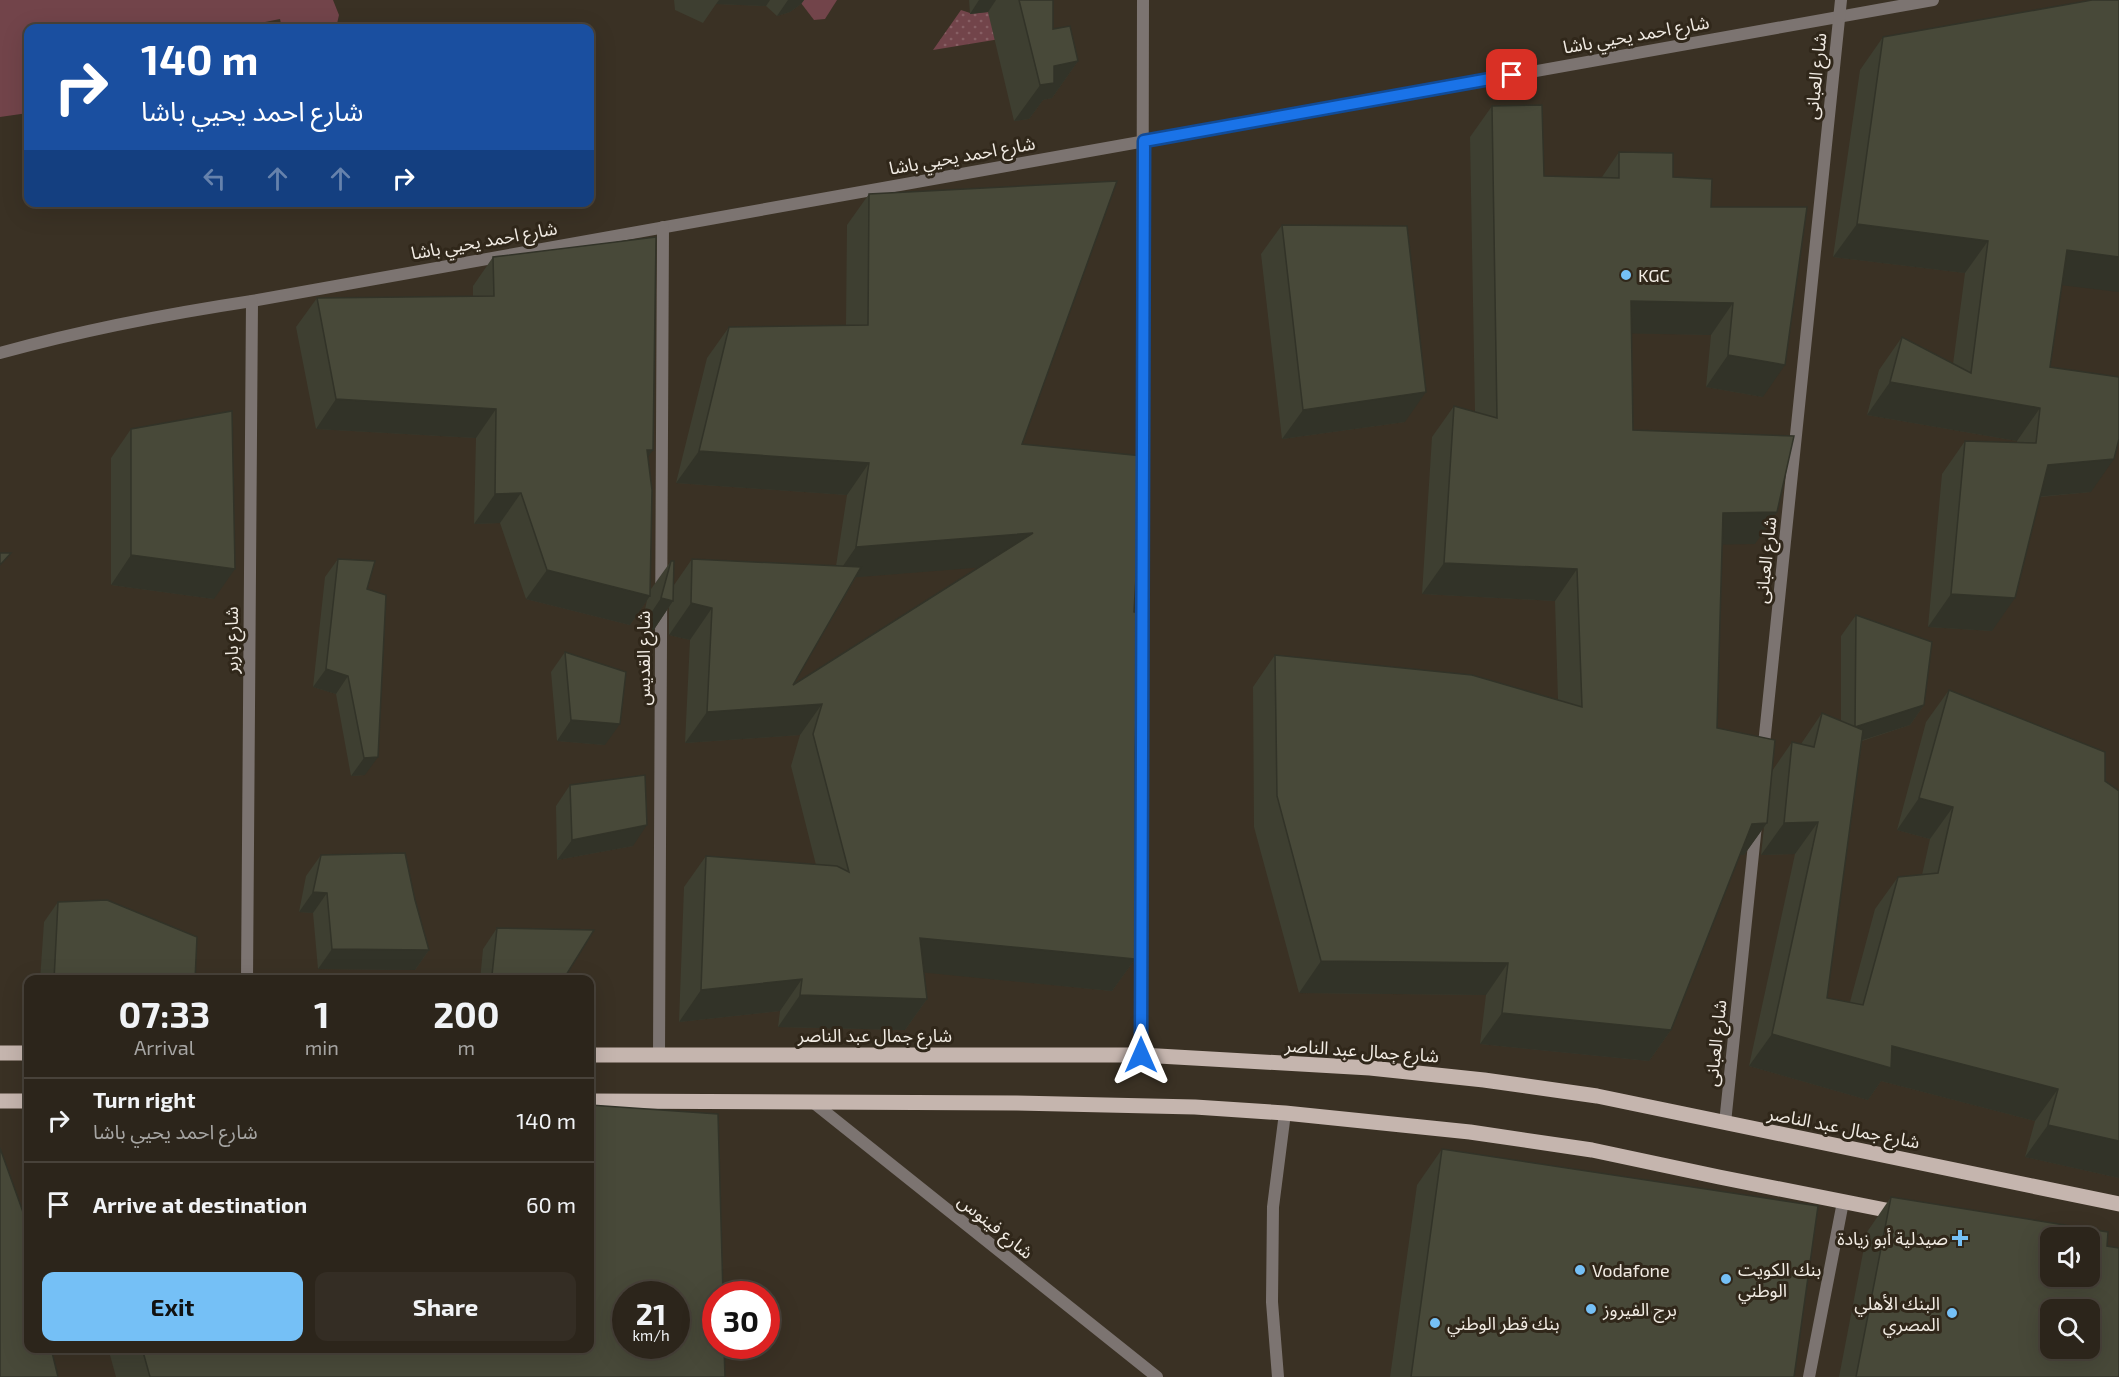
<!DOCTYPE html>
<meta charset="utf-8">
<style>
body{margin:0;font-family:"Exo 2","Noto Sans Arabic",sans-serif;background:#342d24;color:#f1f3f6;height:100vh;display:flex;flex-direction:column;font-size:22px;white-space:nowrap}
*{box-sizing:border-box;margin:0}
p{font-size:20px;color:#a6a5a3}
.icon{flex:none;width:33px;height:33px;fill:none;stroke:currentColor;stroke-width:2;stroke-linecap:round;stroke-linejoin:round}
.map{position:relative;flex:1;overflow:hidden}
.side{position:absolute;left:24px;top:975px;width:570px;height:378px;display:flex;flex-direction:column;background:#2c251b;border-radius:12px;box-shadow:0 6px 24px #0002,0 0 0 2px #48423a}
.side>*{flex:none}
.banner{position:absolute;left:24px;top:24px;width:570px;height:183px;border-radius:12px;box-shadow:0 6px 24px #0002,0 0 0 2px #48423a;background:#1a4fa0;color:#fff;overflow:hidden}
.buttons{position:absolute;left:2040px;top:1227px;display:grid;gap:12px}
.buttons a{display:grid;place-items:center;width:60px;height:60px;border-radius:12px;background:#2c251b;box-shadow:0 6px 24px #0002,0 0 0 2px #48423a;font-size:30px}
.speed{position:absolute;left:612px;top:1281px;display:flex;gap:12px;font-size:30px;font-weight:700;text-align:center}
.speed>*{display:grid;place-content:center;width:78px;height:78px;border-radius:50%;background:#2c251b;box-shadow:0 6px 24px #0002,0 0 0 2px #48423a;line-height:1}
.speed small{font-size:15px;font-weight:400}
.speed .limit{border:9px solid #d22;background:#fff;color:#111}
.pin{position:absolute;display:grid;place-items:center;width:51px;height:51px;color:#fff;margin:-26px;border-radius:12px;box-shadow:0 3px 9px #0006}
.me{position:absolute;width:66px;margin:-33px;rotate:0deg;stroke-linejoin:round;filter:drop-shadow(0 0 4px #0008)}
.turn{display:flex;align-items:center;gap:21px;height:126px;padding:0 18px;font-size:27px}
.turn .icon{width:78px;height:78px;stroke-width:2.5}
.turn b{display:block;font-size:42px;line-height:51px}
.lanes{display:flex;align-items:center;height:57px;padding:0 18px;background:#0003;justify-content:center;gap:30px;direction:ltr}
.lanes .off{opacity:.35}
.eta{display:flex;justify-content:space-evenly;align-items:center;height:102px;text-align:center}
.eta b{font-size:36px;font-weight:700;line-height:42px}
.primary-button{display:flex;gap:12px;margin-top:auto;padding:12px 18px}
.primary-button a{flex:1;height:69px;border-radius:12px;background:#75c0f6;color:#111;font-size:24px;font-weight:700;line-height:69px;text-align:center}
.primary-button a+a{background:#342d24;color:#f1f3f6}
ul{padding:0;list-style:none}
li{display:flex;align-items:center;gap:18px;height:84px;padding:0 18px;border-top:2px solid #48423a}
li div{flex:1}
li b{display:block;font-size:22px}
li em{font-style:normal}
.map>svg:first-child{display:block}
.grass{fill:url(#grass-dots)}
.garden{fill:#72444a}
.lines{fill:none;stroke-linecap:round;stroke-linejoin:round}
.minor{stroke:#7c7471;stroke-width:12}
.primary{stroke:#c5b5ae;stroke-width:15}
.wall{fill:#3e3f31;fill-rule:evenodd}
.shaded-wall{fill:#323328}
.building{fill:#484939;stroke:#323328;stroke-width:1.5;fill-rule:evenodd}
.route-casing{stroke:#114b97;stroke-width:15}
.route{stroke:#1a73e8;stroke-width:10}
.poi-dot{fill:#75c0f6;stroke:#30271a;stroke-width:2}
.labels{text-anchor:middle;dominant-baseline:central;stroke-width:6;stroke-linejoin:round;paint-order:stroke}
.street-label{font-size:18px;fill:#f1ebe3;stroke:#30271a}
.poi-label{font-size:18px;fill:#f1ebe3;stroke:#30271a;text-anchor:start}
</style>
<div class="map">
<svg width="2119" height="1377" viewBox="0 0 2119 1377">
<defs>
<pattern id="grass-dots" width="8" height="8" patternUnits="userSpaceOnUse" patternTransform="scale(1.5)"><rect width="8" height="8" fill="#72444a"/><path d="M2 2h.1M6 6h.1" fill="none" stroke="#875f64" stroke-width="1.8" stroke-linecap="round"/></pattern>
</defs>
<rect width="100%" height="100%" fill="#3a3124"/>
<path class="grass" d="M1027,6l28,24 -122,20 28,-40 9,3z"/>
<g class="garden">
<path d="M0,0h333l6,15 -3,13h-54l-2,-9 -45,9h-207v85l-28,4z"/>
<path d="M800,0h37l-12,19 -11,1 -13,-17z"/>
</g>
<g class="lines">
<g class="minor">
<path d="M0,353c83,-23 166,-39 252,-52l1681,-301"/>
<path d="M1763,754l78,-754"/>
<path d="M247,980l5,-679"/>
<path d="M659,1054l4,-827"/>
<path d="M1141,1055l2,-1055"/>
<path d="M814,1103l343,274"/>
<path d="M1725,1123l31,-298"/>
<path d="M1278,1377l-6,-75 1,-95 12,-94"/>
<path d="M1809,1377l34,-175"/>
</g>
<g class="primary">
<path d="M0,1053h28"/>
<path d="M590,1055h551l229,13 114,12 113,16 522,108"/>
<path d="M0,1101h28"/>
<path d="M590,1101l427,2 178,4 90,6 185,19 122,18 127,27 182,36"/>
</g>
</g>
<g class="wall">
<path d="M674,0h130l-3,4 -11,8 -13,4 -11,-10 -50,-2 -13,19 -28,-13z"/>
<path d="M969,0h84v29l25,32 -26,37 -9,2 -14,19 -15,2 -26,-109 -18,2z"/>
<path d="M1883,37l179,248 -12,82 41,125 -51,5 -48,134 -64,-4 14,-153 23,-33 52,2v-2l-150,-26 12,-45 23,-33 51,27 12,-91 -132,-16 27,-187z"/>
<path d="M1492,106l52,70 58,1 17,-25 54,25 38,30 52,190 -57,-10 5,-52 -80,-2 2,97 122,114h-33l-5,184 55,43 20,-29 9,2 21,-31 19,8v-85l15,-21 68,90 -14,20 -48,16 -35,257 23,4 25,-93 23,-32 24,-2 8,-36 -33,-9 29,-108 23,-32 156,91 14,397 -94,-21 10,-36 -154,-40 -13,19 -119,-34 46,-212 -34,1 3,-28 -20,28h-4l-69,175 -22,31 -169,-17 6,-49 -187,-2 -45,-166 -1,-140 22,-32 283,45 -3,-99 -133,-7 10,-157 22,-31 21,6 -5,-275z"/>
<path d="M869,194l153,250 112,168 1,347 -23,32 -188,-19 3,27 -22,31 -127,-3 2,-16 -101,11 5,-135 22,-31 110,9 -25,-99 9,-31 -115,8 5,-103 -21,-5v-28l-16,24 -12,-3 6,-28 -17,25 -104,-26 -26,-76 -26,1 2,-86 -160,-9 -20,-102 21,-29 156,-1v-11l20,-29 160,193 -5,6 3,133 20,-28 3,24 18,-26 144,7 11,-71 -171,-12 31,-125 22,-31 117,-2 1,-100zM979,567l-186,118 63,-108z"/>
<path d="M1282,225l123,197 -123,17 -21,-185z"/>
<path d="M131,429l83,170 -103,-14v-127z"/>
<path d="M338,559l29,30 -2,186 -14,1 -15,-82 -23,-7 12,-110z"/>
<path d="M565,652l40,93 -48,-4 -6,-69z"/>
<path d="M570,785l63,61 -76,14 -1,-54z"/>
<path d="M321,855l94,45 14,50 -14,20 -97,-1 -5,-56 -14,-1 7,-36z"/>
<path d="M58,902l137,78h-155l4,-58z"/>
<path d="M497,928l66,52h-83l3,-31z"/>
<path d="M1442,1149l352,228h-404l27,-192z"/>
<path d="M1891,1197l216,49 12,131h-280l28,-145z"/>
<path d="M108,1348h482l135,29h-609z"/>
</g>
<g class="shaded-wall">
<path d="M719,0h51l-4,6 -50,-2z"/>
<path d="M788,0h16l-3,4 -11,8 -13,4z"/>
<path d="M979,0h17l-8,12 -18,2z"/>
<path d="M1078,61l-26,37 -9,2 -14,19 -15,2 40,-55z"/>
<path d="M1857,224l131,17 -23,32 -132,-16z"/>
<path d="M2067,250l52,7v35l-76,-9z"/>
<path d="M1631,301l102,2 -22,32 -103,-2z"/>
<path d="M1728,355l57,10 -22,32 -57,-10z"/>
<path d="M1890,382l150,26 -23,33 -150,-26z"/>
<path d="M1426,392l-21,30 -123,17 21,-29z"/>
<path d="M336,399l160,10 -20,29 -160,-9z"/>
<path d="M647,450h6l-21,29z"/>
<path d="M699,451l170,12 -22,32 -171,-12z"/>
<path d="M2114,459l-23,33 -66,6 23,-33z"/>
<path d="M521,493l-21,30 -26,1 21,-30z"/>
<path d="M1777,512l-22,32 -54,1 22,-32z"/>
<path d="M1033,533l-22,32 -177,14 22,-32z"/>
<path d="M131,555l104,14 -21,30 -103,-14z"/>
<path d="M1444,563l133,6 -22,32 -133,-7z"/>
<path d="M547,570l103,26 -20,29 -104,-26z"/>
<path d="M1951,594l64,4 -23,33 -64,-4z"/>
<path d="M661,598l12,3 -20,30 -12,-3z"/>
<path d="M691,603l21,5 -22,32 -21,-5z"/>
<path d="M326,669l22,7 -12,18 -23,-7z"/>
<path d="M822,704l-22,31 -115,8 22,-31z"/>
<path d="M1924,705l-14,20 -69,22 14,-20z"/>
<path d="M571,720l49,4 -15,21 -48,-4z"/>
<path d="M378,757l-13,18 -14,1 13,-18z"/>
<path d="M1919,798l34,9 -23,32 -33,-9z"/>
<path d="M1818,822l-23,32 -34,1 23,-32z"/>
<path d="M1767,823l-23,32h-14l22,-31z"/>
<path d="M647,825l-14,21 -76,14 15,-20z"/>
<path d="M313,892l14,1 -14,20 -14,-1z"/>
<path d="M920,938l215,21 -23,32 -214,-21z"/>
<path d="M332,949l97,1 -14,20 -97,-1z"/>
<path d="M1321,961l187,2 -22,32 -187,-2z"/>
<path d="M492,975l54,5h-57z"/>
<path d="M802,979l-22,32 -101,11 22,-32z"/>
<path d="M800,995l127,4 -22,31 -127,-3z"/>
<path d="M1502,1013l169,17 -22,31 -169,-17z"/>
<path d="M1772,1034l120,12 166,43 -23,32 -154,-40 -13,19 -119,-34z"/>
<path d="M2048,1125l71,16v37l-94,-21z"/>
</g>
<g class="building">
<path d="M1019,0h34v29l17,-3 8,35 -24,5v17l-14,2z"/>
<path d="M2092,0h27v257l-52,-7 -17,117 69,10v62l-5,20 -66,6 -33,133 -64,-4 14,-153 71,2 4,-35 -150,-26 12,-45 69,36 17,-132 -131,-17 26,-187z"/>
<path d="M1542,105l2,71 75,2v-26l54,1v24l39,2 -1,28h96l-22,158 -57,-10 5,-52 -102,-2 2,129 161,6 -17,76 -54,1 -6,215 58,12 -8,83 -15,1 -81,206 -169,-17 6,-50 -187,-2 -44,-165 -2,-141 197,20 110,32 -5,-138 -133,-6 10,-157 43,12 -5,-312z"/>
<path d="M1117,181l-95,263 121,12 -9,156 5,1 -4,140v206l-215,-21 7,61 -127,-4 2,-16 -101,11 5,-134 131,10 12,6 -36,-138 9,-30 -115,8 5,-104 -21,-5 1,-44 169,8 -68,118 240,-152 -177,14 13,-84 -170,-12 30,-124 139,-2 1,-131z"/>
<path d="M1282,225l125,1 19,166 -123,18z"/>
<path d="M656,237l-3,213h-6l5,40 -2,106 -103,-26 -26,-77 -26,1 1,-85 -160,-10 -19,-101 177,-2 -1,-39z"/>
<path d="M232,411l3,158 -104,-14v-126z"/>
<path d="M0,553h11l-11,12z"/>
<path d="M338,559l37,2 -8,28 19,6 -8,162 -14,1 -16,-82 -22,-7z"/>
<path d="M671,561h3l-1,40 -12,-3z"/>
<path d="M1856,615l76,27 -8,63 -69,22z"/>
<path d="M565,652l61,20 -6,52 -49,-4z"/>
<path d="M1949,690l156,62v29l14,10v350l-71,-16 10,-36 -166,-43 -1,22 -119,-34 46,-212 -34,1 8,-81 22,5 8,-34 41,17 -36,268 36,7 35,-128 40,-4 15,-66 -34,-9z"/>
<path d="M645,775l2,50 -75,15 -2,-55z"/>
<path d="M405,853l10,47 14,50 -97,-1 -5,-56 -14,-1 8,-37z"/>
<path d="M107,900l90,37 -2,43h-141l4,-78z"/>
<path d="M497,928l97,2 -31,50h-17l-54,-5z"/>
<path d="M590,1105l128,9 5,180h-7v52h8l1,31h-575l-8,-29h448zM626,1294h50v52h-50z"/>
<path d="M0,1148l28,78v12h-1l1,8v102h23l7,29h-58z"/>
<path d="M1442,1149l376,57 -24,171h-383z"/>
<path d="M1891,1197l217,35 -1,14 12,2v129h-263zM2050,1238h40v38h-40zM2050,1310h40v38h-40z"/>
</g>
<g class="lines">
<g class="route-casing">
<path id="route" d="M1141,1055l3,-914 368,-66"/>
</g>
<use href="#route" class="route"/>
</g>
<g class="poi-dot">
<circle cx="1626" cy="275" r="6"/>
<path d="M1957 1229h6v6h6v6h-6v6h-6v-6h-6v-6h6z"/>
<circle cx="1580" cy="1270" r="6"/>
<circle cx="1726" cy="1279" r="6"/>
<circle cx="1591" cy="1309" r="6"/>
<circle cx="1952" cy="1313" r="6"/>
<circle cx="1435" cy="1323" r="6"/>
</g>
<g class="labels">
<g class="street-label">
<text transform="translate(1636 34) rotate(-10)">شارع احمد يحيي باشا</text>
<text transform="translate(1815 76) rotate(-84)">شارع العبانى</text>
<text transform="translate(962 155) rotate(-10)">شارع احمد يحيي باشا</text>
<text transform="translate(484 240) rotate(-10)">شارع احمد يحيي باشا</text>
<text transform="translate(1765 560) rotate(-84)">شارع العبانى</text>
<text transform="translate(231 640) rotate(-90)">شارع باربر</text>
<text transform="translate(643 658) rotate(-90)">شارع القديس</text>
<text x="875" y="1035">شارع جمال عبد الناصر</text>
<text transform="translate(1715 1043) rotate(-84)">شارع العبانى</text>
<text transform="translate(1362 1050) rotate(4)">شارع جمال عبد الناصر</text>
<text transform="translate(1844 1127) rotate(11)">شارع جمال عبد الناصر</text>
<text transform="translate(996 1226) rotate(39)">شارع فينوس</text>
</g>
<g class="poi-label">
<text x="1638" y="275">KGC</text>
<text x="1948" y="1238" text-anchor="end">صيدلية أبو زيادة</text>
<text x="1738" y="1269">بنك الكويت<tspan x="1738" dy="21">الوطني</tspan></text>
<text x="1592" y="1270">Vodafone</text>
<text x="1940" y="1303" text-anchor="end">البنك الأهلي<tspan x="1940" dy="21">المصري</tspan></text>
<text x="1603" y="1309">برج الفيروز</text>
<text x="1447" y="1323">بنك قطر الوطني</text>
</g>
</g>
</svg>
<div class="buttons">
<a><svg class="icon" aria-label="sound" viewBox="0 0 24 24"><path d="M4 9h4l5-4v14l-5-4H4zM17 9q2 3 0 6"/></svg></a>
<a><svg class="icon" aria-label="search" viewBox="0 0 24 24"><circle cx="10" cy="10" r="6"/><path d="M15 15l6 6"/></svg></a>
</div>
<div class="speed"><div>21<small>km/h</small></div><div class="limit">30</div></div>
<div class="pin" style="left:1512px;top:75px;background:#d93025"><svg class="icon" aria-label="arrive" viewBox="0 0 24 24"><path d="M6 21V4h12l-3 4 3 4H6"/></svg></div>
<svg class="me" style="left:1141px;top:1055px" viewBox="-20 -20 40 40"><path d="M0-17L14 15 0 8-14 15z" fill="#1a73e8" stroke="#fff" stroke-width="4"/></svg>
<div class="banner">
<div class="turn"><svg class="icon" aria-label="right" viewBox="0 0 24 24"><path d="M7 20v-9h11M14 6l5 5-5 5"/></svg><div><b>140 m</b>شارع احمد يحيي باشا</div></div>
<div class="lanes"><svg class="icon off" aria-label="left" viewBox="0 0 24 24"><path d="M17 20v-9H6M10 6l-5 5 5 5"/></svg><svg class="icon off" aria-label="ahead" viewBox="0 0 24 24"><path d="M12 20V5M6 11l6-6 6 6"/></svg><svg class="icon off" aria-label="ahead" viewBox="0 0 24 24"><path d="M12 20V5M6 11l6-6 6 6"/></svg><svg class="icon" aria-label="right" viewBox="0 0 24 24"><path d="M7 20v-9h11M14 6l5 5-5 5"/></svg></div>
</div>
<section class="side">
<div class="eta">
<div><b>07:33</b><p>Arrival</p></div>
<div><b>1</b><p>min</p></div>
<div><b>200</b><p>m</p></div>
</div>
<ul>
<li><svg class="icon" aria-label="right" viewBox="0 0 24 24"><path d="M7 20v-9h11M14 6l5 5-5 5"/></svg><div><b>Turn right</b><p>شارع احمد يحيي باشا</p></div><em>140 m</em></li>
<li><svg class="icon" aria-label="arrive" viewBox="0 0 24 24"><path d="M6 21V4h12l-3 4 3 4H6"/></svg><div><b>Arrive at destination</b></div><em>60 m</em></li>
</ul>
<div class="primary-button"><a>Exit</a><a>Share</a></div>
</section>
</div>
